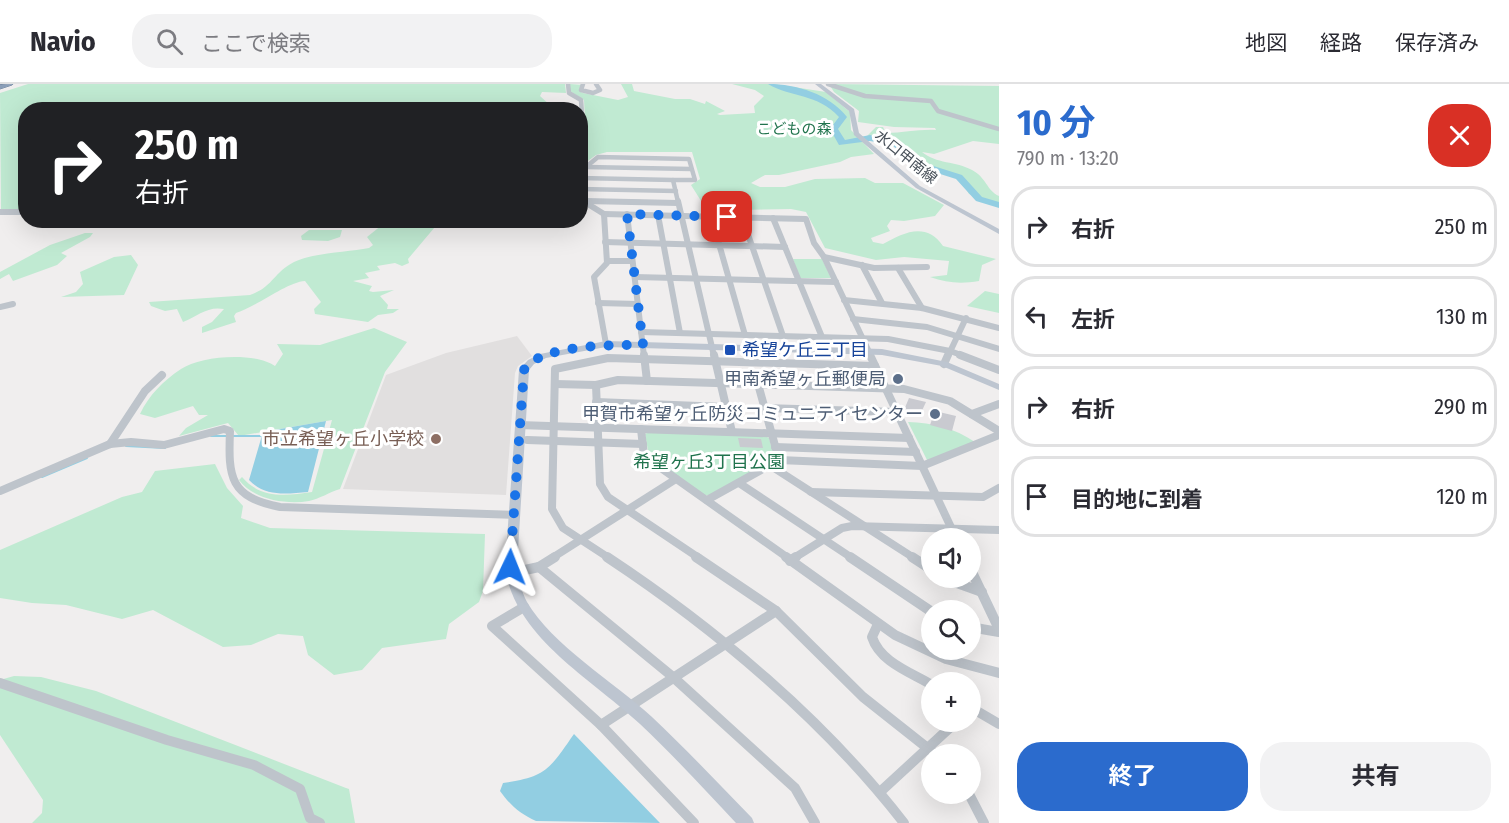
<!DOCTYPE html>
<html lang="ja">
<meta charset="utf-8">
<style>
body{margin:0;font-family:"Fira Sans Condensed","Noto Sans JP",sans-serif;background:#f2f2f3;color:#2b2b33;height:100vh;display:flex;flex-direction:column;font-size:22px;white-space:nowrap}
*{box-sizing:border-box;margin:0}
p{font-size:20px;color:#7c7c81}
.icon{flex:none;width:33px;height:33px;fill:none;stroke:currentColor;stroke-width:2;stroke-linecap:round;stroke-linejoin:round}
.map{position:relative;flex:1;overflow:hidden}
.details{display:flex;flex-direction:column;background:#fff;width:510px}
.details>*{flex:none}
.guide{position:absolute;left:18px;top:18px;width:570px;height:126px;border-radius:24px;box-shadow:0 6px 24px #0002;background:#202124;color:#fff;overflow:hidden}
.fabs{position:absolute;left:921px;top:444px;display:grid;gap:12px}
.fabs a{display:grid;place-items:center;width:60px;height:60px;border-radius:50%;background:#fff;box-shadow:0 6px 24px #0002;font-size:30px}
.pin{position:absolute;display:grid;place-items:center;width:51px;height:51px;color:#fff;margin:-26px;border-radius:12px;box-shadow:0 3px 9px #0006}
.me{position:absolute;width:66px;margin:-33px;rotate:2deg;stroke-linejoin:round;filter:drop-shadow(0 0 4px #0008)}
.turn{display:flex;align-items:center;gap:21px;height:126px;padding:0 18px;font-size:27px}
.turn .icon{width:78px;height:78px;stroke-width:2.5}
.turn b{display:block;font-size:42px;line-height:51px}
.round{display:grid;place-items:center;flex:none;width:63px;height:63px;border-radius:24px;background:#f2f2f3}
.summary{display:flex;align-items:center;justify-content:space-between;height:102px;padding:0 18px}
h1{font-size:36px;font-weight:700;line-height:45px;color:#2b6bcd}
.button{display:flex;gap:12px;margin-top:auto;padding:12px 18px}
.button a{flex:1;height:69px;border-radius:24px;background:#2b6bcd;color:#fff;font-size:24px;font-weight:700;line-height:69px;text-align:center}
.button a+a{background:#f2f2f3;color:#2b2b33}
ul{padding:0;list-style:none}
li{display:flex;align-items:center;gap:18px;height:81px;margin:0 12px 9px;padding:0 6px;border:3px solid #e1e1e2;border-radius:24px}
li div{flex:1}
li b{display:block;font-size:22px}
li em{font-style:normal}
header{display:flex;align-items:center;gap:36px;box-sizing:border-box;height:84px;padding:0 30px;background:#fff;border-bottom:2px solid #e1e1e2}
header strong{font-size:28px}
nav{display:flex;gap:33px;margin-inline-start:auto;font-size:21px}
.search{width:420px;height:54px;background:#f2f2f3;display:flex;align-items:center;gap:15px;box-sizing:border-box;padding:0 21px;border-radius:24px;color:#7c7c81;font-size:22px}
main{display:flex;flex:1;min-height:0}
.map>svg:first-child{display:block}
.education{fill:#e1dfdf}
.green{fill:#c0ead2}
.water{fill:#92cee2}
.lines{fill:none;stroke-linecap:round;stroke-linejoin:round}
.stream{stroke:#92cee2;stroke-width:2}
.river{fill:#92cee2;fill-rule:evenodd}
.building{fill:#c9cad0}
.highway-casing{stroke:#768aa3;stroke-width:1}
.street-far3{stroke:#bec4cb;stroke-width:4.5}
.street-far2{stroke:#bec4cb;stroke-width:6}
.street-far1{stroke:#bec4cb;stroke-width:8}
.street{stroke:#bec4cb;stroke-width:10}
.secondary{fill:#bdc5d0;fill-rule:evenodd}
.highway{fill:#8a9eb8;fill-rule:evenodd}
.route{stroke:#1a73e8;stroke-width:10;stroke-dasharray:0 18}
.transit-dot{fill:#1a4fb4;stroke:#fff;stroke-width:2}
.service-dot{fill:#5c6f8a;stroke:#fff;stroke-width:2}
.education-dot{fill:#8d6e63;stroke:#fff;stroke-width:2}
.labels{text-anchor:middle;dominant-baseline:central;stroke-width:6;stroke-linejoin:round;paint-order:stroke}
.far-park-label{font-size:15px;fill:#20734d;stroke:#fff}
.far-street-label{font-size:15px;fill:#485059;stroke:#fff}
.transit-label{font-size:18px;fill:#164399;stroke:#fff;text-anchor:start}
.service-label{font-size:18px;fill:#4e5e75;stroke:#fff;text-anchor:end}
.education-label{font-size:18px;fill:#785e54;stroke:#fff;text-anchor:end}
.park-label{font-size:18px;fill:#20734d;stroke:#fff}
</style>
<header>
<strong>Navio</strong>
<div class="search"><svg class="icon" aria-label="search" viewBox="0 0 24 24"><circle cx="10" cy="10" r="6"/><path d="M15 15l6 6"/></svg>ここで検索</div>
<nav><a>地図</a><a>経路</a><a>保存済み</a></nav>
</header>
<main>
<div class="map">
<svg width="999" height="739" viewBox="0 0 999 739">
<rect width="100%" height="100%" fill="#f0eeee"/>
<path class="education" d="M517,252l15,20 -14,10 -3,7 -9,122 -163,-6 43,-114 60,-22z"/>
<g class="green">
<path d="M28,0h537l1,9 -24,-1 -2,4 11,10 21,-2 6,5 -552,1 -1,99h-24l-1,-116z"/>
<path d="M570,0l14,1 -5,6 4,2 35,7 10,-3 -7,-13h11l2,7 41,8h15l15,5 1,-3 19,10 -8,3 3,1 35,-2 -1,-7 10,-10 -9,-6 -23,-6h42l52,8 24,20 1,18 23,24 -23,3 -11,5 -61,13h-14l-14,8 9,4h25l30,-8 50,-1 10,5h28l41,22 -9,11 -31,5 -13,-1 -4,6 3,5 -19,7 2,4 10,2c20,-11 43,-23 60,2l53,13 -14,6 -3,16c-18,3 -32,2 -49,-4l17,-2 2,-14 -45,-4 -28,3 -51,-12 -19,-36 -15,-3 -56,1 -32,-6 -12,-19 9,-6 -8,-27h-85l-11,3 -15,11v-49l4,1 -1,-18 -14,-9z"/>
<path d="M829,0l170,2v58l-26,-3 -39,13 -12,-2c14,12 34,9 50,18 14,7 15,21 27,26v8l-30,-10 -10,-18 -48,-13 -22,-22 -23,-4 10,-10h7l3,6c17,0 33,-4 50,-3l-1,-2 -41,-1 -36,-5 1,-11 -25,-19z"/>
<path d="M387,137h53l-32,38 1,4 -7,3 -7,-3 -18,3 3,4 -15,3 4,5 -16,3 19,5 -3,5 4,1 21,-2 -14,6 8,9 -1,4h12l-6,4 -15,2 -10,7 -53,-8 -1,-5 7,-7 -16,-21c-18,1 -47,25 -69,32l-2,3 2,6 -34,11v-6l10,-5 12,-13c-17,-3 -26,7 -41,13l-6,-13 -12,2 -14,-5 -2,-4 101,-7c23,-8 23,-22 44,-33 18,-9 54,-10 75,-14l4,-3 -6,-8z"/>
<path d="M309,146h33l-2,7 -12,4 -26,-1 -1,-4z"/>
<path d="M85,149h8l-3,4 -29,16 6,3 -10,9 -44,16 -4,-7 -9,5v-7l50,-27z"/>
<path d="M131,171l7,10 -14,30 -63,2 15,-5 7,-8 -3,-12 34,-15z"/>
<path d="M793,175h29l9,19h-31z"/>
<path d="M985,207l14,3v19l-32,-7z"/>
<path d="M374,244l33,14 -22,30 -45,117c-10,3 -21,10 -31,12 -24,4 -56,-2 -70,-21l3,-3c19,22 43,19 70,15l20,-72 -93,16 -11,-13 -49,13 7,-8 22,-13h-9l-6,-9 -38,12 -15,-4c9,-19 23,-33 41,-45 20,-14 75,-17 94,-3l8,-12 -6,-10 43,1z"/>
<path d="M908,338c25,1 46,6 67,20l-47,20z"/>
<path d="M649,348l114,3 6,3 5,19 -2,5 -61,33h-8l-52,-38 -3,-6 -3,-17z"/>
<path d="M215,380l12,24 16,18 -2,12 29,10 215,6 -2,57 -4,11 -30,22 -3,15 -64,9 -20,22 -28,5 -26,-20 -5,-19 -25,-2 -27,11 -28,2 -70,-37 -31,9 -56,-14 -34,-2 -32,-5v-48l122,-53 20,-5 13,-21z"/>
<path d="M14,592l27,1 55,14 250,97 3,1 6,34h-323l10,-10 1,-13 -43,-65v-55z"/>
</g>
<g class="water">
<path d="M326,337l-18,71c-22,2 -43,5 -59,-12l14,-48z"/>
<path d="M574,650l86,89 -124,-2c-16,-7 -26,-16 -36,-30l3,-8c44,-6 47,-15 71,-49z"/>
</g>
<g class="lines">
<g class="stream">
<path d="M211,352h51"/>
<path d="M126,362l39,2"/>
<path d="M42,393l45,-19"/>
</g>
<path class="river" d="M768,0c29,0 61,10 79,33l-9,12 7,11 25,-5 28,6 26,22 38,12 20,22 17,5v6l-23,-7 -20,-22 -38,-12 -26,-22 -22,-4 -31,4 -9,-16 9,-12c-22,-24 -47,-19 -71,-33z"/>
</g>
<g class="building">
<path d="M909,314l17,4 -6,13 -16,-5z"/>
<path d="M935,327l21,5 -4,15 -22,-6z"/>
<path d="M738,354l23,1 2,9 -23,-1z"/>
</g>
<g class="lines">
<g class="highway-casing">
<path id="highway" d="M13,0l-1,1 -12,4v-4z"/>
</g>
<g class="street-far3">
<path d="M568,0l1,9 12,7 1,15"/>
<path d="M583,0l-2,6 12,3 7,-3 -4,-6"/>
<path d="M828,0l37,12 66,5 7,10 61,18"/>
<path d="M586,83l105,2"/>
<path d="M580,84l6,-1 12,-10 91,2 6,21h-22l5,22"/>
<path d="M580,94l93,2"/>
<path d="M580,105l96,2"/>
<path d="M580,115l5,3"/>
<path d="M585,117l55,1"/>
</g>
<g class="street-far2">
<path d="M583,117l21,13 3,49 -13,14 12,67"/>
<path d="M585,117l93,2"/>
<path d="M678,117l36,155"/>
<path d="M0,128h26"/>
<path d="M604,130l202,5 8,24 10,14 47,99"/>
<path d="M627,130l17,142"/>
<path d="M658,131l22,118"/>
<path d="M711,132l34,119"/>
<path d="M742,133l41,119"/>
<path d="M773,134l49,119"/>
<path d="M605,158l180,5"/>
<path d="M824,173l50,11 53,-1"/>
<path d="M607,177h25"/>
<path d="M862,181l20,38"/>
<path d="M898,184l24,40"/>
<path d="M635,193l201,5"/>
<path d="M844,216l78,8 77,20"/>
<path d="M598,219l40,1"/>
<path d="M0,223l13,-3"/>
<path d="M853,235l74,8 72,22"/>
<path d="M641,248l247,7 62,12 14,5"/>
<path d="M948,272l18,-38"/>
</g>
<g class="street-far1">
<path d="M644,271l3,26"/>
<path d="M714,271l18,77"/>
<path d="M870,271l86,183"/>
<path d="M960,271l39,15"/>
<path d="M944,280l4,-9"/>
<path d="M555,300l41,1 22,-5 286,9 46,12 49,30"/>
<path d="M596,301l4,99 8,13 91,61"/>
<path d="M596,318l129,5"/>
<path d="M764,324l132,4"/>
<path d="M972,330l27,-10"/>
<path d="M519,341l390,13"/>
<path d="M641,345l3,27 144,102"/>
<path d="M527,356l116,4"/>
<path d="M110,360l35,-53 17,-16"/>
<path d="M775,363l141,5"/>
<path d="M779,376l143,6 77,-31"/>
<path d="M771,382l143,92"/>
<path d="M739,399l113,75"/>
<path d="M0,407l110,-47 21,-2 33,3 60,-16 6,2c-2,47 0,66 50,76l234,8"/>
<path d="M811,408l172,5 16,-9"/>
<path d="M707,416l72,-40 -21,-76"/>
<path d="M552,474l124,-79"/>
<path d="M609,474l-46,-30 -11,-19 3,-140 53,-11 267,8"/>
<path d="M794,474l48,-30 10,-2 147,4"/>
</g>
<g class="street">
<path d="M607,473c109,72 217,163 297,266"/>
<path d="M696,473l80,54 87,86 72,57"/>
<path d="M786,473l109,78 51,24 53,14"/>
<path d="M850,473l82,55"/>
<path d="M912,473l20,13"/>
<path d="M790,477l6,-4"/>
<path d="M539,483l134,110 122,111 20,35"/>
<path d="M970,484l29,61"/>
<path d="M511,489l28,-6 16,-10"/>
<path d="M943,494l39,14"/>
<path d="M524,523l-32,19 109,99 93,98"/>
<path d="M878,540l-6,13c8,25 38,35 60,48"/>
<path d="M970,543l29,5"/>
<path d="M0,599l167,57 87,25 46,24 10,29 10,5"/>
<path d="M970,623l29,17"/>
<path d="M601,641l175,-114"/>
<path d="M880,708l76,-70"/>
<path d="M969,710l15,29"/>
</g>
<g class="secondary">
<path d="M815,0h6l33,25 5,24 61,53 79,43v5l-83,-46 -62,-53 -5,-24z"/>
<path d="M606,257l276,8 65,13 52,22v6l-57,-24 -60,-11 -276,-8 -60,11 -12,6 -5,6 -12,197c2,12 4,24 10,35 24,42 88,81 125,115 34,32 67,67 100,101l2,5h-18c-32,-34 -63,-68 -96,-99 -48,-45 -126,-87 -135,-157l14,-197 9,-10 12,-6z"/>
</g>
<use href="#highway" class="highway"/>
</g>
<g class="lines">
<path class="route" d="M510,483l14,-197c16,-26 91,-25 119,-25l-16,-131 100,3"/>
</g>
<rect class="transit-dot" x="724" y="260" width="12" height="12" rx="3"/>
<g class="service-dot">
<circle cx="898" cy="295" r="6"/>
<circle cx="935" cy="330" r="6"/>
</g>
<circle class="education-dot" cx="436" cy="355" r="6"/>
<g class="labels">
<g class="far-park-label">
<text x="794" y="45">こどもの森</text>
</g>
<g class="far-street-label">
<text transform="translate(906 73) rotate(39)">水口甲南線</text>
</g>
<g class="transit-label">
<text x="742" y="266">希望ケ丘三丁目</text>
</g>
<g class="service-label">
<text x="886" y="295">甲南希望ヶ丘郵便局</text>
<text x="923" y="330">甲賀市希望ヶ丘防災コミュニティセンター</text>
</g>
<g class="education-label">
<text x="424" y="355">市立希望ヶ丘小学校</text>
</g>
<g class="park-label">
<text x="709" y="378">希望ヶ丘3丁目公園</text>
</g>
</g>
</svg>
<div class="fabs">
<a><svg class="icon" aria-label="sound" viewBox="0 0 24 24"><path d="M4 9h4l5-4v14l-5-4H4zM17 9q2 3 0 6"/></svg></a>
<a><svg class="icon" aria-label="search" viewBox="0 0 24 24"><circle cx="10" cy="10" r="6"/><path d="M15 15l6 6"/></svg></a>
<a>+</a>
<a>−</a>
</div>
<div class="pin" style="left:727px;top:133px;background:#d93025"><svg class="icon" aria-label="arrive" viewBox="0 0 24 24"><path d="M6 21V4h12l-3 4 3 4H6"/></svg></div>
<svg class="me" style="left:510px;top:483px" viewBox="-20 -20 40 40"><path d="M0-17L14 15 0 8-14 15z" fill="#1a73e8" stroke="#fff" stroke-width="4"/></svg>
<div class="guide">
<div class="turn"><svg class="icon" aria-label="right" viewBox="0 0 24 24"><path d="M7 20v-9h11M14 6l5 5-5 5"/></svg><div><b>250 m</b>右折</div></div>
</div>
</div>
<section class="details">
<div class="summary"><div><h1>10 分</h1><p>790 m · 13:20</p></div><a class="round" style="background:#d93025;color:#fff"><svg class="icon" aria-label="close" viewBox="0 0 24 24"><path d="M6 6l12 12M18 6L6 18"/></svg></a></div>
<ul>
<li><svg class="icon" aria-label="right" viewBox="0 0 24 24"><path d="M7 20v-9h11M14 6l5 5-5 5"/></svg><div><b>右折</b></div><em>250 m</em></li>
<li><svg class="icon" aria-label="left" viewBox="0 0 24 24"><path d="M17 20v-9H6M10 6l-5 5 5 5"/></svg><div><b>左折</b></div><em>130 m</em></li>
<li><svg class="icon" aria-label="right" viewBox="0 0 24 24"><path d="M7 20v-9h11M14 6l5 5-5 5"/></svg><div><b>右折</b></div><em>290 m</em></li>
<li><svg class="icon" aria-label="arrive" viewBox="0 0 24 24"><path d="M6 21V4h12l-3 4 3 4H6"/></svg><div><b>目的地に到着</b></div><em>120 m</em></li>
</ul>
<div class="button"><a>終了</a><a>共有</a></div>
</section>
</main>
